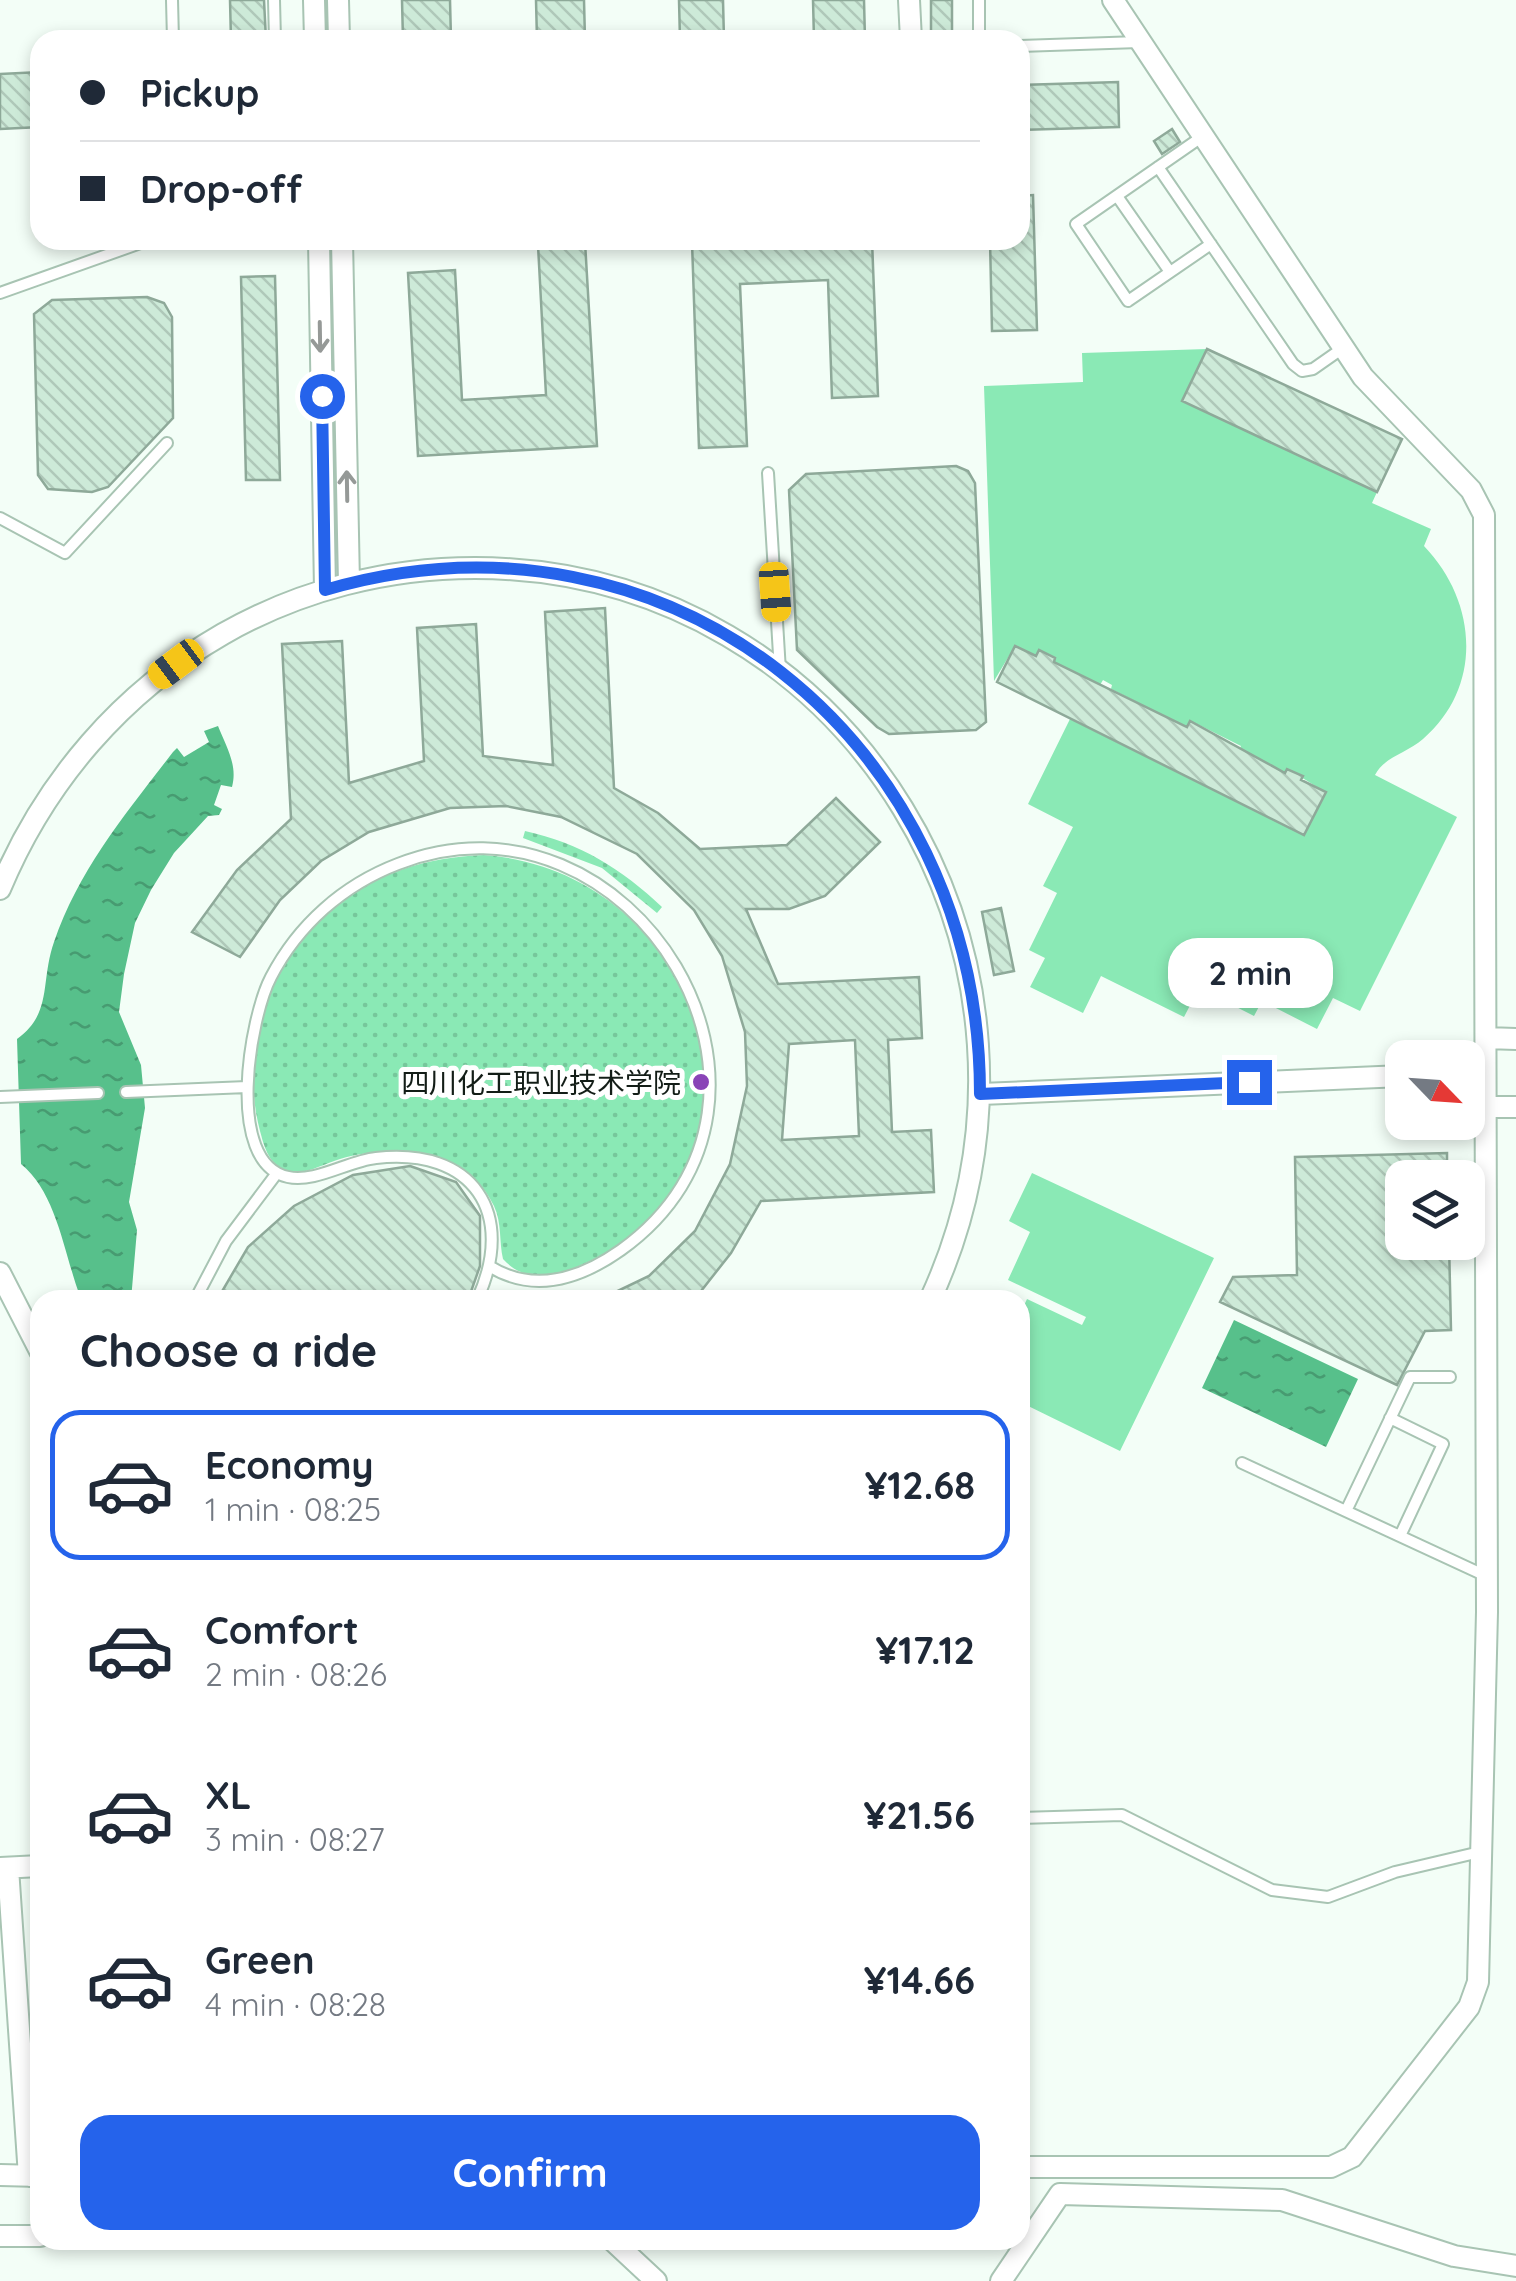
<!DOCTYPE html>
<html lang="en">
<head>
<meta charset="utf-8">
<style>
  :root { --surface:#fff; --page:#f6f6f7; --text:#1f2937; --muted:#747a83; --line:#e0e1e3; --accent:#2563eb }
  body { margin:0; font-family:Quicksand,"Noto Sans SC",sans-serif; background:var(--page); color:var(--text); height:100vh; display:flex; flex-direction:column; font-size:38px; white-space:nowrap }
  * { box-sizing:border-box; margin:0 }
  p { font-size:32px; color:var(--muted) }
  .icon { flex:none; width:55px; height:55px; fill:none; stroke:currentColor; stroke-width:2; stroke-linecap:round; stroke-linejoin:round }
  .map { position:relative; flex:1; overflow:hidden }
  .details { position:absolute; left:30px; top:1290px; width:1000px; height:960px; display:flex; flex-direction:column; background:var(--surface); border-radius:30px; box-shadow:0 5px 15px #0003 }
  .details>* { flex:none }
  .hud { position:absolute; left:30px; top:30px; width:1000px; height:220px; border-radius:30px; box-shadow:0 5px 15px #0003; display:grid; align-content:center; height:220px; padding:0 50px; background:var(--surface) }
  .needle { width:65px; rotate:115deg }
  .tools { position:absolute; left:1385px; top:1040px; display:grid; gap:20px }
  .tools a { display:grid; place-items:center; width:100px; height:100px; border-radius:20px; background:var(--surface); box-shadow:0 5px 15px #0003; font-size:50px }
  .end { position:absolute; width:45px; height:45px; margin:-22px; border:12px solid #2563eb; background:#fff; box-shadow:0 0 0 5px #fff }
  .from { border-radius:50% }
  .bubble { position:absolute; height:70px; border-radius:30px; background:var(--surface); box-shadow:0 5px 15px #0003; font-size:32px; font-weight:800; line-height:70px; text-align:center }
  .car { position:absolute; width:30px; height:60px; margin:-30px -15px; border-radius:12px; box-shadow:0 0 8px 2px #0007; background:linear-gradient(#f5c518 24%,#345 0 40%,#f5c518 0 76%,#345 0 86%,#f5c518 0) }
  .hud b { display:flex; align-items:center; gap:35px; height:95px; font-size:38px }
  .hud b+b { border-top:2px solid var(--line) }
  .hud i { width:25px; height:25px; background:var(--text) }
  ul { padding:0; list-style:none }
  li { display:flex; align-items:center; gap:30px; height:150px; margin:0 20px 15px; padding:0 30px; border:5px solid transparent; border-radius:30px }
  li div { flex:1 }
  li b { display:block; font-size:38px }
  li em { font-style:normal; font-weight:800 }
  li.current { border-color:var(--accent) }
  li>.icon { width:90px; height:90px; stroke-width:1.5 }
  h2 { padding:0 50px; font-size:45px; line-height:120px }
  .cta { display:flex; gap:20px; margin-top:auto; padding:20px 50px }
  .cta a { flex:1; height:115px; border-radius:30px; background:var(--accent); color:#fff; font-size:40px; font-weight:800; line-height:115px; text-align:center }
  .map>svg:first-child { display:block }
  .grass { fill:url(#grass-dots) }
  .park { fill:#8ae9b5 }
  .water { fill:url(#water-ripples) }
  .building { fill:url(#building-back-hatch); stroke:#8ea999; stroke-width:2.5; fill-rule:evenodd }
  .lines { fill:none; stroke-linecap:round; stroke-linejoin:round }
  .service-casing { stroke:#a8c4b3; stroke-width:14 }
  .minor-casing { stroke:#a8c4b3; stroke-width:24 }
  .service { stroke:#fff; stroke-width:10 }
  .minor { stroke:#fff; stroke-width:20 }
  .oneway { stroke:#959997 }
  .route { stroke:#2563eb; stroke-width:12 }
  .poi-dot { fill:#8944b7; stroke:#fff; stroke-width:4 }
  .labels { text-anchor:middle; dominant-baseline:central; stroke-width:10; stroke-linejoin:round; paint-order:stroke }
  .poi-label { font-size:28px; fill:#131d17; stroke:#fff; text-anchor:end }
</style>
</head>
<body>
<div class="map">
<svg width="1516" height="2281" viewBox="0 0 1516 2281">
  <defs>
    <pattern id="grass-dots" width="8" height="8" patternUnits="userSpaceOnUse" patternTransform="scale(2.5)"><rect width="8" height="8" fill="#8ae9b5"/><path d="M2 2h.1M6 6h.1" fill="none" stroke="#76c79b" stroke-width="1.8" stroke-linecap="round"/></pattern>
    <pattern id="water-ripples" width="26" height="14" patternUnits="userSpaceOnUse" patternTransform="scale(2.5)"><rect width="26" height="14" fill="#57c08b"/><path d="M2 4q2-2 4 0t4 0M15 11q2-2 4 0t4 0" fill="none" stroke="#479b71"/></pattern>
    <pattern id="building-back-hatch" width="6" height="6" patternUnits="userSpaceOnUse" patternTransform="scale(2.5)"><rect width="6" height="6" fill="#cdead8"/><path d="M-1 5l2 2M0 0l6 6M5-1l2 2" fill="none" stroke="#afc8b9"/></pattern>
  </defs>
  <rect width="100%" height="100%" fill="#f3fef7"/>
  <!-- grass -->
  <path class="grass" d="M525 831C580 843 622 869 662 907L657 913 602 868 523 838Z
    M484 855C715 873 794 1183 572 1269 547 1279 522 1280 503 1259 499 1242 502 1223 494 1206 468 1150 393 1143 340 1159 322 1164 300 1179 282 1169 268 1161 264 1146 260 1131 239 1051 268 965 330 911 374 873 427 857 484 855Z"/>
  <!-- park -->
  <path class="park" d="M1207 349 1183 402 1377 492 1372 503 1431 529 1424 546C1477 601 1484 686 1423 739 1407 753 1384 757 1375 775L1457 817 1360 1011 1333 998 1317 1029 1262 1001 1254 1016 1199 988 1184 1017 1101 976 1083 1013 1030 987 1045 958 1029 950 1057 893 1043 886 1073 827 1028 804 1070 719 1303 835 1325 792 1288 769 1279 785 1239 751 1241 746 1191 721 1187 727 1111 689 1112 685 1103 680 1100 685 1046 676 1055 658 1039 650 1036 656 1015 646 994 681 984 386 1083 382 1082 353Z
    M1032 1173 1214 1258 1120 1451 1020 1402V1314L1027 1299 1082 1325 1086 1317 1008 1280 1030 1232 1009 1221Z"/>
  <!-- water -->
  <path class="water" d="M218 726C226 746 238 765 232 787L221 785 214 805 222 809 219 815 208 816 174 853 151 890 135 923 124 974 119 1012 141 1065 145 1108 129 1202 137 1230 131 1300H96L93 1292 80 1296C64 1254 57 1193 21 1164L17 1039C53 1013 40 982 54 942 79 869 127 812 173 752L177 748 184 757 209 742 204 731Z
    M1234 1320 1358 1379 1326 1447 1202 1388Z"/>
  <!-- building -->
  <path class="building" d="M230 0H264L266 40H231Z
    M402 0H450L451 40H403Z
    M536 0H584L585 40H537Z
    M679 0H723L724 40H680Z
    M813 0H864L865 40H814Z
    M931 0H952V40H931Z
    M40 72V127L0 129V74Z
    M1118 82 1119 127 1020 130V85Z
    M1172 129 1180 142 1162 154 1154 141Z
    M1033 195 1037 330 992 331 990 240H1020V196Z
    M738 240H872L878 396 832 398 828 280 740 284 747 446 699 448 692 242Z
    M585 242 597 446 418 456 408 273 455 270 462 400 546 395 538 245Z
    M275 276 280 480H246L241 277Z
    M147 297 164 303 172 317 173 418 108 487 92 492 48 489 38 475 34 314 52 300Z
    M1207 349 1402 439 1377 492 1182 401Z
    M956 466 968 471 975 483 986 722 976 730 889 734 877 727 797 650 789 490 806 474Z
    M605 608 614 788 658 813 700 849 787 845 836 798 880 842 825 896 789 909H746L778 984 919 977 922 1038 888 1040 892 1132 931 1130 934 1192 761 1201 731 1253 694 1300H599L649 1276 695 1231 730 1164 747 1086 745 1032 722 956 694 910 637 854 561 817 506 806 450 808 369 832 321 861 280 900 240 957 192 932 237 870 291 819 282 644 342 641 349 783 424 761 417 628 476 624 483 756 553 765 545 612ZM855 1040 859 1136 782 1140 789 1044Z
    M1015 646 1036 656 1039 650 1055 658 1054 662 1187 727 1190 721 1285 773 1287 769 1303 776 1301 780 1326 792 1304 835 997 682Z
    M1001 908 1014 971 994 975 982 912Z
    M1447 1153V1178H1402V1242H1449L1451 1330 1425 1331 1397 1385 1220 1302 1233 1277 1297 1275 1295 1157Z
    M410 1166 456 1182 480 1216V1266L468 1300H217L248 1247 294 1206 353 1175Z"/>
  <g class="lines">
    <!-- service casing -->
    <g class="service-casing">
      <path id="service" d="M172 0 173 40
        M274 0 275 40
        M979 0V40
        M1020 46 1139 42
        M1203 136 1076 224 1128 301 1211 244
        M1158 167 1293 364 1302 371 1313 369 1343 348
        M1117 196 1170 272
        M0 293 149 240
        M768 473 780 671
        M0 518 65 553 167 443
        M126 1092 247 1087
        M0 1097 98 1093
        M195 1300 226 1241 277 1173
        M477 1300C517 1213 473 1147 376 1158 348 1161 315 1183 288 1177 224 1163 250 1017 271 977 298 925 343 885 398 864 632 773 831 1100 621 1250 580 1279 534 1294 489 1266
        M1390 1418 1443 1444 1400 1536
        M1242 1463 1486 1576
        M1346 1511 1410 1377H1450
        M1020 1818 1122 1815 1272 1890 1328 1897 1395 1872 1480 1852"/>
    </g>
    <!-- minor casing -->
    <g class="minor-casing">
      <path id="minor" d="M314 0 315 40
        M338 0 339 40
        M909 0 911 40
        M319 240 325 590
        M342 240 349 583
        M0 889C45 781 122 692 223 634 300 590 387 568 475 568 853 569 1086 964 930 1300
        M1486 1038 1516 1039
        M981 1094 1402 1076
        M1486 1107H1516
        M0 1273 40 1351
        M0 1868 40 1866
        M8 1868 29 2176
        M1020 2167H1331L1352 2157 1469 2007 1478 1982 1487 1612 1484 515 1471 490 1363 377 1113 0
        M0 2175 40 2176
        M0 2236H40
        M612 2240 656 2281
        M1001 2281 1060 2194 1282 2200 1454 2256 1516 2266"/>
    </g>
    <!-- service -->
    <use href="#service" class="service"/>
    <!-- minor -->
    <use href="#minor" class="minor"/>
  </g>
  <!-- one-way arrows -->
  <defs><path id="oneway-shaft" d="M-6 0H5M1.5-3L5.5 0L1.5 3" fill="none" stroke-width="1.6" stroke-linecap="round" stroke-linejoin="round" transform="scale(2.5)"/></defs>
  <g class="oneway">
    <use href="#oneway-shaft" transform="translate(320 337) rotate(89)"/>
    <use href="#oneway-shaft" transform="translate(347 486) rotate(-91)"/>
  </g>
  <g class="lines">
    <!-- route -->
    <path class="route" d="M322 396 325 590C669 489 980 743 980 1094L1249 1082"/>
  </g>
  <!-- markers -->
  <circle class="poi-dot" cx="701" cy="1082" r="10"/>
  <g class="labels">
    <!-- poi labels -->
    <g class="poi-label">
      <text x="681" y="1082">四川化工职业技术学院</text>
    </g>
  </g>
</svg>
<div class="tools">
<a><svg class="needle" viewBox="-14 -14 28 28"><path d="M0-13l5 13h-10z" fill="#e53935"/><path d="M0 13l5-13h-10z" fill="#747a83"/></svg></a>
<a><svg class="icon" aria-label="layers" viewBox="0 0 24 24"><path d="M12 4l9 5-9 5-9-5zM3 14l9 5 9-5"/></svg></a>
</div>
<i class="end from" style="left:322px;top:396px"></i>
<i class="end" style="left:1249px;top:1082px"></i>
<div class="bubble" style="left:1168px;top:938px;width:165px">2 min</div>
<i class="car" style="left:775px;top:592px;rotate:176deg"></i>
<i class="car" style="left:176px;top:664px;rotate:233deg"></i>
<div class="hud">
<b><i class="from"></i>Pickup</b>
<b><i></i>Drop-off</b>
</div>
<section class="details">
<h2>Choose a ride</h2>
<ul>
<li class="current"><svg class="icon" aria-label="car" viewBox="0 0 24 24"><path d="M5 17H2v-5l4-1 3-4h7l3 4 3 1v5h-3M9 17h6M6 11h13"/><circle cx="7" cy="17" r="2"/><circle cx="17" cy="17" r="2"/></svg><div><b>Economy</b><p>1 min · 08:25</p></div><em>¥12.68</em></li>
<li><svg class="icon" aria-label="car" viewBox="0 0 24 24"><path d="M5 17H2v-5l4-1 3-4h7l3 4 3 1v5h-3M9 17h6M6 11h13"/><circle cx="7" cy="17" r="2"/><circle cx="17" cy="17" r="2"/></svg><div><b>Comfort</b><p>2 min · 08:26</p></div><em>¥17.12</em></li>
<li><svg class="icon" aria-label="car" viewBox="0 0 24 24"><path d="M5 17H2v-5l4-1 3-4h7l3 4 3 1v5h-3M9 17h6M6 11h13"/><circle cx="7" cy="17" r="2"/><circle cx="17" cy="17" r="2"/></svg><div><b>XL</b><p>3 min · 08:27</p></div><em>¥21.56</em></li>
<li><svg class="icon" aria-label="car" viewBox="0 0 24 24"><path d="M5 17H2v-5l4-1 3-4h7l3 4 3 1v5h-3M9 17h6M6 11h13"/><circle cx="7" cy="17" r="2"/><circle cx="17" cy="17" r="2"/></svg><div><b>Green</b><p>4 min · 08:28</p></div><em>¥14.66</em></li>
</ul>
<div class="cta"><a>Confirm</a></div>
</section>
</div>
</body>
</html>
